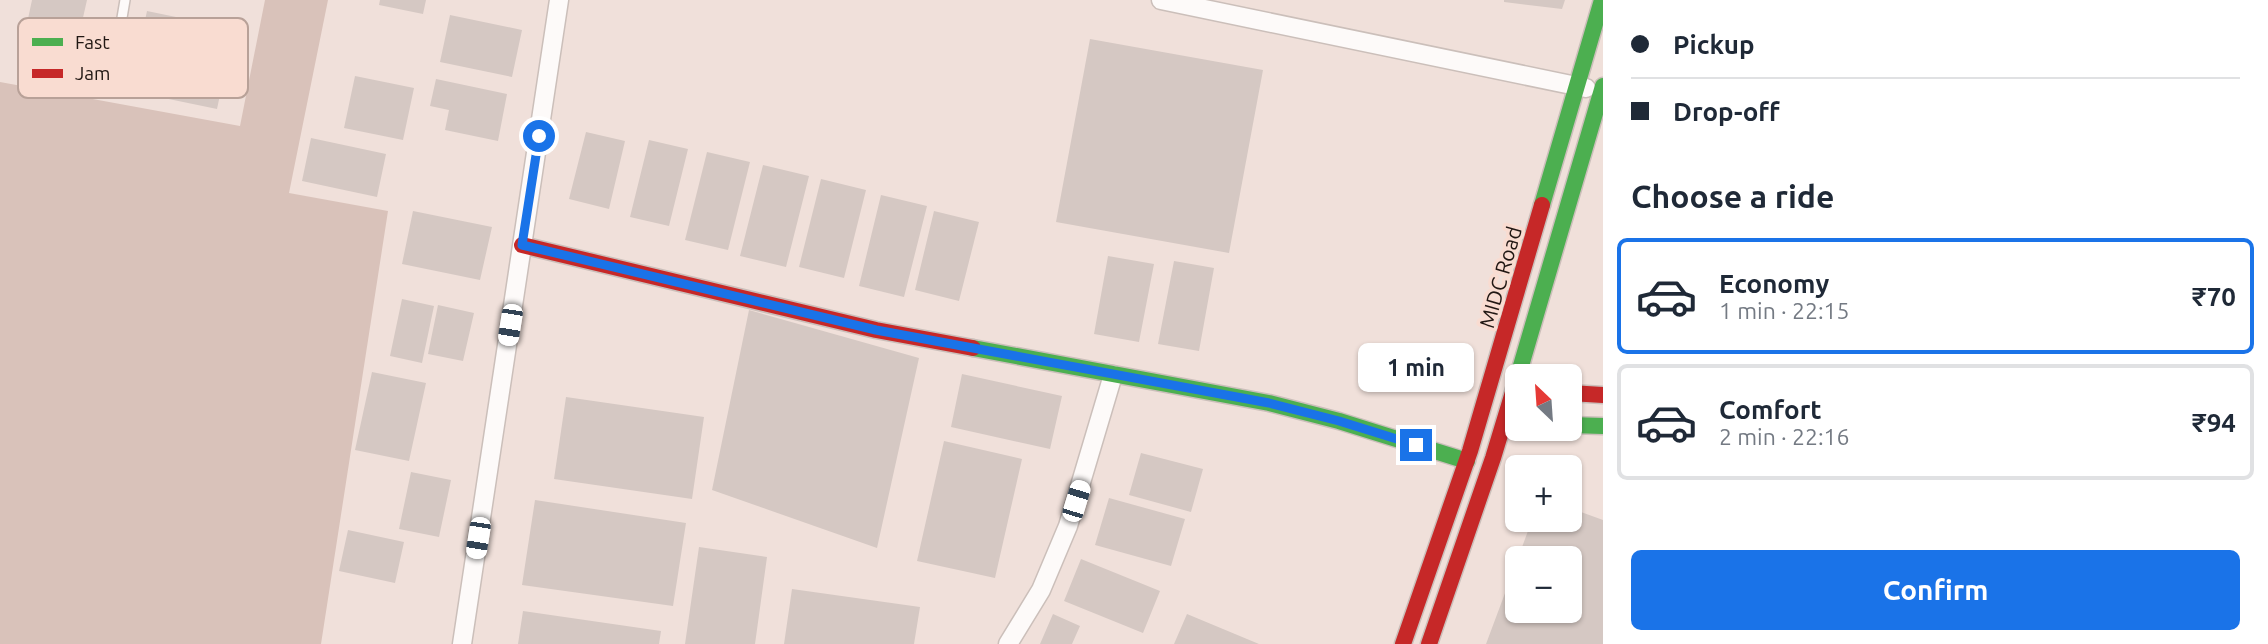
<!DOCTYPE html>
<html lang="en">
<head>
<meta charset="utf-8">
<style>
  :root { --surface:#fff; --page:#f2f2f3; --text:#1f2937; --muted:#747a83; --line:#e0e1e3; --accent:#1a73e8 }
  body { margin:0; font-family:Ubuntu,sans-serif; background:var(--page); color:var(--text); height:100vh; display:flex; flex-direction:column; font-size:26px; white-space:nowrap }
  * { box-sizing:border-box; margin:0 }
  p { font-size:23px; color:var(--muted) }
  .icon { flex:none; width:38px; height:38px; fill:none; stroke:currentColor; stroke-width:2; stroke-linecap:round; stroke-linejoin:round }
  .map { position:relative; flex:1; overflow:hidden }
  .sheet { display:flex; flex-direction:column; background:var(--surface); width:665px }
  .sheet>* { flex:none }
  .top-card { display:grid; align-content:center; height:154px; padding:0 28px; background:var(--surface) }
  .needle { width:46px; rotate:335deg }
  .controls { position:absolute; left:1505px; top:364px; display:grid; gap:14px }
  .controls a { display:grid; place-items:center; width:77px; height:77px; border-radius:10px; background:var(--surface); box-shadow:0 2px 5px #0004; font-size:35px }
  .end { position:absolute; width:32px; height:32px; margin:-16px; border:9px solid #1a73e8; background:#fff; box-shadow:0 0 0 4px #fff }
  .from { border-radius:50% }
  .bubble { position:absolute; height:49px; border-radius:10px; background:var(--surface); box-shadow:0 2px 5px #0004; font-size:23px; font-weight:700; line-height:49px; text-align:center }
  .car { position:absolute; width:21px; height:42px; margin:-21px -10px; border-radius:9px; box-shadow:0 0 5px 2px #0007; background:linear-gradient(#fff 24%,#345 0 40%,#fff 0 76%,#345 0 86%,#fff 0) }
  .top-card b { display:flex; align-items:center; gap:24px; height:66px; font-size:26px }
  .top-card b+b { border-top:2px solid var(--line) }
  .top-card i { width:18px; height:18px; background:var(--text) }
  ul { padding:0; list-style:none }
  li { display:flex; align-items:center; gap:21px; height:116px; margin:0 14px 10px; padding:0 14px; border:4px solid var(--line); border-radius:10px }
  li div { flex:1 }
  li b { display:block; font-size:26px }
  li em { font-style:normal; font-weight:700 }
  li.on { border-color:var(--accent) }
  li>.icon { width:63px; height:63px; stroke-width:1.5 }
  h2 { padding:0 28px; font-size:32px; line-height:84px }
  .button { display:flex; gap:14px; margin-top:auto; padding:14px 28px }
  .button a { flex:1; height:80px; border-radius:10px; background:var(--accent); color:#fff; font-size:28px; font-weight:700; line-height:80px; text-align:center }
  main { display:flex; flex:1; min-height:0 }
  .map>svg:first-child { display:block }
  .green { fill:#d9c2ba }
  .building { fill:#d5c8c3 }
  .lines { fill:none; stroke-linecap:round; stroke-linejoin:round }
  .lane-casing { stroke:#cbbfba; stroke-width:12 }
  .street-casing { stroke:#cbbfba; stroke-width:21 }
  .fast-casing { stroke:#cbbfba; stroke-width:19 }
  .jam-casing { stroke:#cbbfba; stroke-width:19 }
  .lane { stroke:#fdfaf9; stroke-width:9 }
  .street { stroke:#fdfaf9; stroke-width:18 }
  .fast { stroke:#4caf50; stroke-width:16 }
  .jam { stroke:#c62828; stroke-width:16 }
  .route { stroke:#1a73e8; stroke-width:9 }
  .labels { text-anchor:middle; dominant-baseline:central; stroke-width:7; stroke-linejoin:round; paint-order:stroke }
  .street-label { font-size:21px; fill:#211713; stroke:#f9dcd1 }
  .key { fill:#f9dcd1; stroke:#b8a198; stroke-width:2 }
  .key-label { font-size:19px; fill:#211713 }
</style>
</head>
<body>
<main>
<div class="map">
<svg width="1603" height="644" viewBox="0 0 1603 644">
  <rect width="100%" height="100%" fill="#f0e0da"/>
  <!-- green -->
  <path class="green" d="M265 0H328L289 193 388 211 321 644H0V82L240 126Z"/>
  <!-- building -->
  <path class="building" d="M32 0H87L77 44 25 33Z
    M380 0H426L423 14 379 5Z
    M1504 0H1565L1562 9 1504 2Z
    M147 11 234 29 217 109 130 91Z
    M450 15 522 30 512 77 440 62Z
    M1090 39 1263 70 1229 253 1056 222Z
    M355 76 414 88 403 140 344 128Z
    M436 79 507 94 498 141 445 130 449 110 430 106Z
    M586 132 625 141 609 209 569 199Z
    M311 138 386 154 377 197 302 181Z
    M649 140 688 149 669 226 630 217Z
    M707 152 750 162 728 250 685 240Z
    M763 165 809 176 786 267 740 256Z
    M821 179 866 190 844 278 799 267Z
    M881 195 927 206 904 297 859 286Z
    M413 211 492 227 480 280 402 264Z
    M934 211 979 222 959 301 915 290Z
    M1108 256 1154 264 1139 342 1094 334Z
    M1174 261 1214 268 1199 351 1158 344Z
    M402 299 434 306 422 363 390 356Z
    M438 305 474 313 463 361 428 354Z
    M749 310 919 358 877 548 712 490Z
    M372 372 426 383 409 461 355 450Z
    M962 374 1062 396 1050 449 951 427Z
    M566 397 704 417 692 499 554 479Z
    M944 441 1022 459 995 578 917 561Z
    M1141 453 1203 469 1191 512 1129 495Z
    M411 472 451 480 439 537 399 529Z
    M1109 498 1185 519 1171 566 1095 545Z
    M535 500 686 523 673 606 522 585Z
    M1570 508 1603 520V644H1486L1517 561V611H1570V558H1518L1532 520H1570Z
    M348 530 404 542 395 583 339 571Z
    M699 547 767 557 755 644H685Z
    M1081 559 1160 591 1143 633 1064 601Z
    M792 589 920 607 914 644H784Z
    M523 611 661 631 659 644H518Z
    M1053 614 1080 626 1072 644H1040Z
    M1187 614 1259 644H1174Z"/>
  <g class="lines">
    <!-- lane casing -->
    <g class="lane-casing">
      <path id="lane" d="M114 65 125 0"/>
    </g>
    <!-- street casing -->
    <g class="street-casing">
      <path id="street" d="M1161 0 1586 88
        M462 644 559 0
        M1008 644 1041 590 1068 526 1113 375"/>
    </g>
    <!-- fast casing -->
    <g class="fast-casing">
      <path id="fast" d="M1542 205 1602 0
        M973 348 1269 403 1339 421 1467 461
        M1518 376 1603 86
        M1570 425 1603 426"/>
    </g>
    <!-- jam casing -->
    <g class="jam-casing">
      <path id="jam" d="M522 245 876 330 973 348
        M1570 393 1603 395
        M1403 644 1470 451 1542 205
        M1429 644 1493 458 1517 379"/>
    </g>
    <!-- lane -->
    <use href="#lane" class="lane"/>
    <!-- street -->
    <use href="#street" class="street"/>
    <!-- fast -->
    <use href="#fast" class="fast"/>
    <!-- jam -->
    <use href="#jam" class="jam"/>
  </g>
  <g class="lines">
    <!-- route -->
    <path class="route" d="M539 136 522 245 876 330 1269 403 1339 421 1416 445"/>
  </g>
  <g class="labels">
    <!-- street labels -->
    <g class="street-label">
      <text transform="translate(1500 277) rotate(-74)">MIDC Road</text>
    </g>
  </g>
  <!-- legend -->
  <rect x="18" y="18" width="230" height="80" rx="10" class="key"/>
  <rect x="32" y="38" width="31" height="8" fill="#4caf50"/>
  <rect x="32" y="69" width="31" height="9" fill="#c62828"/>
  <g class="key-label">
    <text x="75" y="49">Fast</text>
    <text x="75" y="80">Jam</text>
  </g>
</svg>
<div class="controls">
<a><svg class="needle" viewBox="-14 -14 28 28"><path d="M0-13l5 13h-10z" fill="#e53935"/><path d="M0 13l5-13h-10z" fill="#747a83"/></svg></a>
<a>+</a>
<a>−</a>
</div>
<i class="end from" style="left:539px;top:136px"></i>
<i class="end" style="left:1416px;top:445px"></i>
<div class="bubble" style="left:1358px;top:343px;width:116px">1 min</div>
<i class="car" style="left:510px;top:325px;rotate:189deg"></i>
<i class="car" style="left:1076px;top:501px;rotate:17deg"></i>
<i class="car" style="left:478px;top:538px;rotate:189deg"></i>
</div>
<section class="sheet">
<div class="top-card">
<b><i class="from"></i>Pickup</b>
<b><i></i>Drop-off</b>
</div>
<h2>Choose a ride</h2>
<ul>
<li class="on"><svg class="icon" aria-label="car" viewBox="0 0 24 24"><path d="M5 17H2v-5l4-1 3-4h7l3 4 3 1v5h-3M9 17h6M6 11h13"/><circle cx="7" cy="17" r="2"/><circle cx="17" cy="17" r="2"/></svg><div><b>Economy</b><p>1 min · 22:15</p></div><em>₹70</em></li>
<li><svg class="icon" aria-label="car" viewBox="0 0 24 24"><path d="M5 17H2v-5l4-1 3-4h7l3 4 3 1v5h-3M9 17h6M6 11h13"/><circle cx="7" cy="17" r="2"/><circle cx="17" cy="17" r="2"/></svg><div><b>Comfort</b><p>2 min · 22:16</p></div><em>₹94</em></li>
</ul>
<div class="button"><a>Confirm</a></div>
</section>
</main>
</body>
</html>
